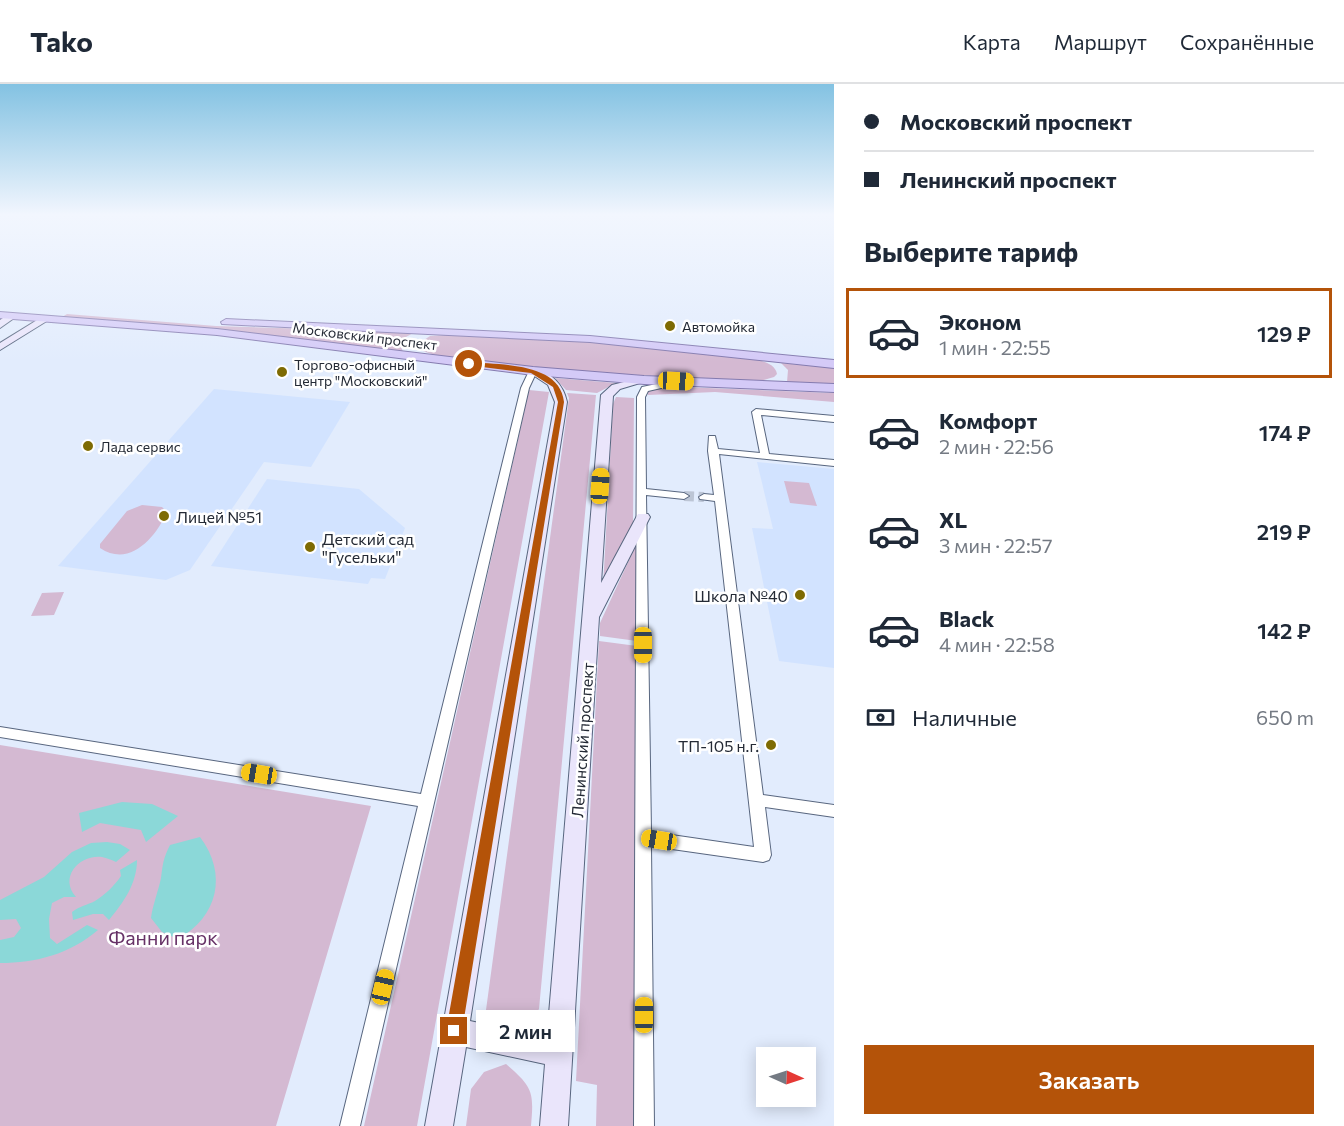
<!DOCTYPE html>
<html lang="ru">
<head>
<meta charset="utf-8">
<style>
  :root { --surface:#fff; --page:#f6f6f7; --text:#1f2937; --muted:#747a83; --line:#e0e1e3; --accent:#b45309 }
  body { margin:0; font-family:Commissioner,sans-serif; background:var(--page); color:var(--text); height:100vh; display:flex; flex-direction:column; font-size:22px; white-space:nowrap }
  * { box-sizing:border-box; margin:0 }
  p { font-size:20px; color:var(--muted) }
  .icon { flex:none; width:33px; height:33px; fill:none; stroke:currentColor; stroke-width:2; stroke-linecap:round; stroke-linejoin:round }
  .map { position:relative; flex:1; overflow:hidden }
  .details { display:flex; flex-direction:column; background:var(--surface); width:510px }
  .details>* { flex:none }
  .hud { display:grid; align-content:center; height:132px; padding:0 30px; background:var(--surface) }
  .needle { width:39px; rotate:93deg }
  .buttons { position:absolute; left:756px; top:963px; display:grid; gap:12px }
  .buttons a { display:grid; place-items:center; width:60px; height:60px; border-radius:0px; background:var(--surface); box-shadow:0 3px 15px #0003; font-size:30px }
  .end { position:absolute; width:27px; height:27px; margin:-14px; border:8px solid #b45309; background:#fff; box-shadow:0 0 0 3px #fff }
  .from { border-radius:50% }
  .bubble { position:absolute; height:42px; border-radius:0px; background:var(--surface); box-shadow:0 3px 15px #0003; font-size:20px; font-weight:600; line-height:42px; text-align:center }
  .car { position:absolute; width:18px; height:36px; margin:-18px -9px; border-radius:8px; box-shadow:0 0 4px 2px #0007; background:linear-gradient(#f5c518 24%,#345 0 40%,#f5c518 0 76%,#345 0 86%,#f5c518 0) }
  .hud b { display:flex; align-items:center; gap:21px; height:57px; font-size:22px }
  .hud b+b { border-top:2px solid var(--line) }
  .hud i { width:15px; height:15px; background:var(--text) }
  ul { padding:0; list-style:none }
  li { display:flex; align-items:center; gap:18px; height:90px; margin:0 12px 9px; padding:0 18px; border:3px solid transparent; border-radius:0px }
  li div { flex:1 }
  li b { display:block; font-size:22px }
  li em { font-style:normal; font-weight:600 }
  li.active { border-color:var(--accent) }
  li>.icon { width:54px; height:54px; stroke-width:1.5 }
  h2 { padding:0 30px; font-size:27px; line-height:72px }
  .pay { display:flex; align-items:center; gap:15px; height:66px; padding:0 30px; font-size:22px }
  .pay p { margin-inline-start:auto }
  .primary-button { display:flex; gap:12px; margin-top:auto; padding:12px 30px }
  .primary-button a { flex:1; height:69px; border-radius:0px; background:var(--accent); color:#fff; font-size:24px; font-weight:600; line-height:69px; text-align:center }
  header { display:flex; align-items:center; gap:36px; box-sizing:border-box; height:84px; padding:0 30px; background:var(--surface); border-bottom:2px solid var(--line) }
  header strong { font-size:28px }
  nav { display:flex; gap:33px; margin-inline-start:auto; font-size:21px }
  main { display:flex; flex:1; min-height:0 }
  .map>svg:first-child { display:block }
  .built { fill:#d2e3ff }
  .green { fill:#d4b9d2 }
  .water { fill:#8bd8d8 }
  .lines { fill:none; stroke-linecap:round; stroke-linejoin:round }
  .street-tunnel { stroke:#bcc5d5; stroke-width:10; stroke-dasharray:10 4.5; stroke-linecap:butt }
  .street-casing { stroke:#58667f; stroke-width:2 }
  .secondary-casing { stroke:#58667f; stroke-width:2 }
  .primary-casing { stroke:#847baf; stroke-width:2 }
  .street { fill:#fff; fill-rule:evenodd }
  .secondary { fill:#eae5fb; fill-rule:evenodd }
  .primary { fill:#d4caf7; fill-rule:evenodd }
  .route { fill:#b45309 }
  .poi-dot { fill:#7e6b03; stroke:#fff; stroke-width:2 }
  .labels { text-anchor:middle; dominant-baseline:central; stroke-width:5; stroke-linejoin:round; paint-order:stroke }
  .far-poi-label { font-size:14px; fill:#242a35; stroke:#fff; text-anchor:start }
  .far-street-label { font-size:14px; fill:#242a35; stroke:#fff }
  .poi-label { font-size:16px; fill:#242a35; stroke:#fff; text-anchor:start }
  .street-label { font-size:16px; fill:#242a35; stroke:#fff }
  .near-park-label { font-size:20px; fill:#673267; stroke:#fff }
</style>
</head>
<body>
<header>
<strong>Tako</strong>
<nav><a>Карта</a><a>Маршрут</a><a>Сохранённые</a></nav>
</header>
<main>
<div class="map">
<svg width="834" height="1042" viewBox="0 0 834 1042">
  <rect width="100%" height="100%" fill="#e2ecfd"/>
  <!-- built -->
  <path class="built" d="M214 305 350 318 311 383 264 378 190 486 166 496 58 482Z
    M757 378 834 385V584L779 577 752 444 773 445Z
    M267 395 359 405 405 444 385 495 371 494 368 500 211 482Z"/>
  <!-- green -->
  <path class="green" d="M67 230 216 242 415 248 406 253 400 260 403 268 62 233Z
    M446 251 599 258 751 274C761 277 775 279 777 290L774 293 760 297C714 295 438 284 418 264V260L430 252Z
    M781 279 834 284V300L787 298 788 286Z
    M555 294 616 299 597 309 566 306Z
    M657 302 834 309V318L715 308 648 311V307Z
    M529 306 549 308 417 1042H364Z
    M567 309 596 311 539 925 529 940 499 941 486 926 569 314Z
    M616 313 634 314 633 441 603 504 613 320Z
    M784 397 809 399 817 422 790 419Z
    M142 421 162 423 167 428C156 453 130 484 100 464V460L127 427Z
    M636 461 637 557 600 552V539Z
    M64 508 54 531 31 532 42 509Z
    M599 557 637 562 634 1042H596L597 1001 576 997Z
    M0 661 371 722 276 1042H0Z
    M506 980C533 1003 534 1008 531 1042H466L471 1005 484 988Z"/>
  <!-- water -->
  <path class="water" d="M122 718 152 720 178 732 146 758 141 746 100 739 82 748 79 729Z
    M200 753C228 790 218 833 178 855L162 848 151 834C153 820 158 808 161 794 163 779 163 775 170 761Z
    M107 758 120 760 130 766 116 778C112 776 107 774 102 773 81 770 58 792 76 813H64L52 819 49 835 50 854 57 860 87 841 98 846C70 870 36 879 0 879V856L14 853 21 844 16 835 0 836V816L44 793 72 768 91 759Z
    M137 776C137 800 123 819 109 836L103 830H93L73 836 72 828C80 822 87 821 95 817 105 811 115 801 121 792L120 786Z"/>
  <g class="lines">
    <!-- street-tunnel -->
    <path class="street-tunnel" d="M684 412 704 413"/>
    <!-- street casing -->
    <g class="street-casing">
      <path id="street" d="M530 285 537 287 529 304 360 1042H340L418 722 0 653V643L421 710 521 304Z
        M676 296H679V300L648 307 645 313 646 405 684 409 689 412 684 415 646 411 651 748 754 763 715 417 700 415 699 413 704 410 714 411 708 367 709 352H715L718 365 760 369 752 328 756 325 834 332V338L761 331 769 370 834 376V382L719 370 763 711 834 721V733L765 723 771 771 769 776 763 778 651 762 654 1042H634L637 313 642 303Z"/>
    </g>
    <!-- secondary casing -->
    <g class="secondary-casing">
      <path id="secondary" d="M9 230 17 232 0 244V236Z
        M42 233 50 235 0 266V259Z
        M533 284C551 289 563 299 567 318L470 937 547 954 601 311 612 301 644 293 650 296 620 305 613 312 601 499 638 430H648L650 433 599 533 568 1042H540L545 980 466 963 453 1042H425L555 318 548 301 527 287Z"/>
    </g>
    <!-- primary casing -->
    <g class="primary-casing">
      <path id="primary" d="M0 228 217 245 533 283 644 292 834 300V308L644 300 533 291 217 251 0 234Z
        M226 235 590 252 834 276V284L590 258 222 240 221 238Z"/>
    </g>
    <!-- street -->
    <use href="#street" class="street"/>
    <!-- secondary -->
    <use href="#secondary" class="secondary"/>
    <!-- primary -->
    <use href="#primary" class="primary"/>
  </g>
  <!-- sky -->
  <linearGradient id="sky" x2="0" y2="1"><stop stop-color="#83c2e2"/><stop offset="0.47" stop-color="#f2f6fe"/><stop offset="1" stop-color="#f2f6fe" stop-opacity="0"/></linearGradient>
  <rect width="834" height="278" fill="url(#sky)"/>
  <!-- route -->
  <path class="route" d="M469 278C500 281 560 278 564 318L462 947 459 952 454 955 448 952 446 947 558 318 553 303 531 289 466 281Z"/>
  <!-- markers -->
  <g class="poi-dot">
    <circle cx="670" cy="242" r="6"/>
    <circle cx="282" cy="288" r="6"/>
    <circle cx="88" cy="362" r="6"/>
    <circle cx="164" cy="432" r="6"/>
    <circle cx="310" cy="463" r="6"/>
    <circle cx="800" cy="511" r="6"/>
    <circle cx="771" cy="661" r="6"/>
  </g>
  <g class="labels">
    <!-- far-poi labels -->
    <g class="far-poi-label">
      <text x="682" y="242">Автомойка</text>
      <text x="294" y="280">Торгово-офисный<tspan x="294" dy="16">центр "Московский"</tspan></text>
      <text x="100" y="362">Лада сервис</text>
    </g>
    <!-- far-street labels -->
    <g class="far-street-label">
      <text transform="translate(365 252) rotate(7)">Московский проспект</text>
    </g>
    <!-- poi labels -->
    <g class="poi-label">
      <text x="176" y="432">Лицей №51</text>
      <text x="322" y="454">Детский сад<tspan x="322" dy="18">"Гусельки"</tspan></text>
      <text x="788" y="511" text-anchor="end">Школа №40</text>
      <text x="759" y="661" text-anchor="end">ТП-105 н.г.</text>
    </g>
    <!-- street labels -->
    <g class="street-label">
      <text transform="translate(582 656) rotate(-86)">Ленинский проспект</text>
    </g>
    <!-- near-park labels -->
    <g class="near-park-label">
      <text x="163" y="853">Фанни парк</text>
    </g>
  </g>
</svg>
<div class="buttons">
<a><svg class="needle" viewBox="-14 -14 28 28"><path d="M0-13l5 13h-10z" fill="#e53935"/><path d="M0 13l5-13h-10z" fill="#747a83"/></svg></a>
</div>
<i class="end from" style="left:469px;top:280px"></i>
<i class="end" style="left:454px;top:947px"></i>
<div class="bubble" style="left:476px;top:926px;width:99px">2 мин</div>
<i class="car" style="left:676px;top:297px;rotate:93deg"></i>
<i class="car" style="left:600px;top:402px;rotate:4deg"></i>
<i class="car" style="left:643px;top:561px;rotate:180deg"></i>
<i class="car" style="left:259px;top:690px;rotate:279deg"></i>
<i class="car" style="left:659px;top:756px;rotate:279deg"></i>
<i class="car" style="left:383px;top:903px;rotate:13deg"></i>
<i class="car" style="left:644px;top:931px;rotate:0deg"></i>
</div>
<section class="details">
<div class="hud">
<b><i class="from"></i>Московский проспект</b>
<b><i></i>Ленинский проспект</b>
</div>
<h2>Выберите тариф</h2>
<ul>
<li class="active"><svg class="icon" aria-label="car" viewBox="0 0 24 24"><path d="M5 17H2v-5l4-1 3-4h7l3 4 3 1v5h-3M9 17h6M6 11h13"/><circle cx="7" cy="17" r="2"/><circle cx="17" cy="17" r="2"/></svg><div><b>Эконом</b><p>1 мин · 22:55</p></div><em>129 ₽</em></li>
<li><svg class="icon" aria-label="car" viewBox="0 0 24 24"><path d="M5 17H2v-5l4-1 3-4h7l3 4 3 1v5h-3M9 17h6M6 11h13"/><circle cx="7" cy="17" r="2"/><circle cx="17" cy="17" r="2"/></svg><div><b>Комфорт</b><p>2 мин · 22:56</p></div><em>174 ₽</em></li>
<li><svg class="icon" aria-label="car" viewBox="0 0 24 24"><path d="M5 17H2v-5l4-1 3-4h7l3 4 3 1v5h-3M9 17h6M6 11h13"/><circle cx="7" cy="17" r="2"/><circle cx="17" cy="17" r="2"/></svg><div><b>XL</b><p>3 мин · 22:57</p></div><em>219 ₽</em></li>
<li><svg class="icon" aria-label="car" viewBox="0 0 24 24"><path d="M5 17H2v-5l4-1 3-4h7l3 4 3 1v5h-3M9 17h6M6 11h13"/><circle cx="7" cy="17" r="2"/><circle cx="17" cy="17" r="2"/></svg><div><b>Black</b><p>4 мин · 22:58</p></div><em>142 ₽</em></li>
</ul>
<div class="pay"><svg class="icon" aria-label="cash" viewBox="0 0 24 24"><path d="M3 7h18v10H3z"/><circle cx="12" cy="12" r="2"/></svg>Наличные<p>650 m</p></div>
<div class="primary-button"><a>Заказать</a></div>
</section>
</main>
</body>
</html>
